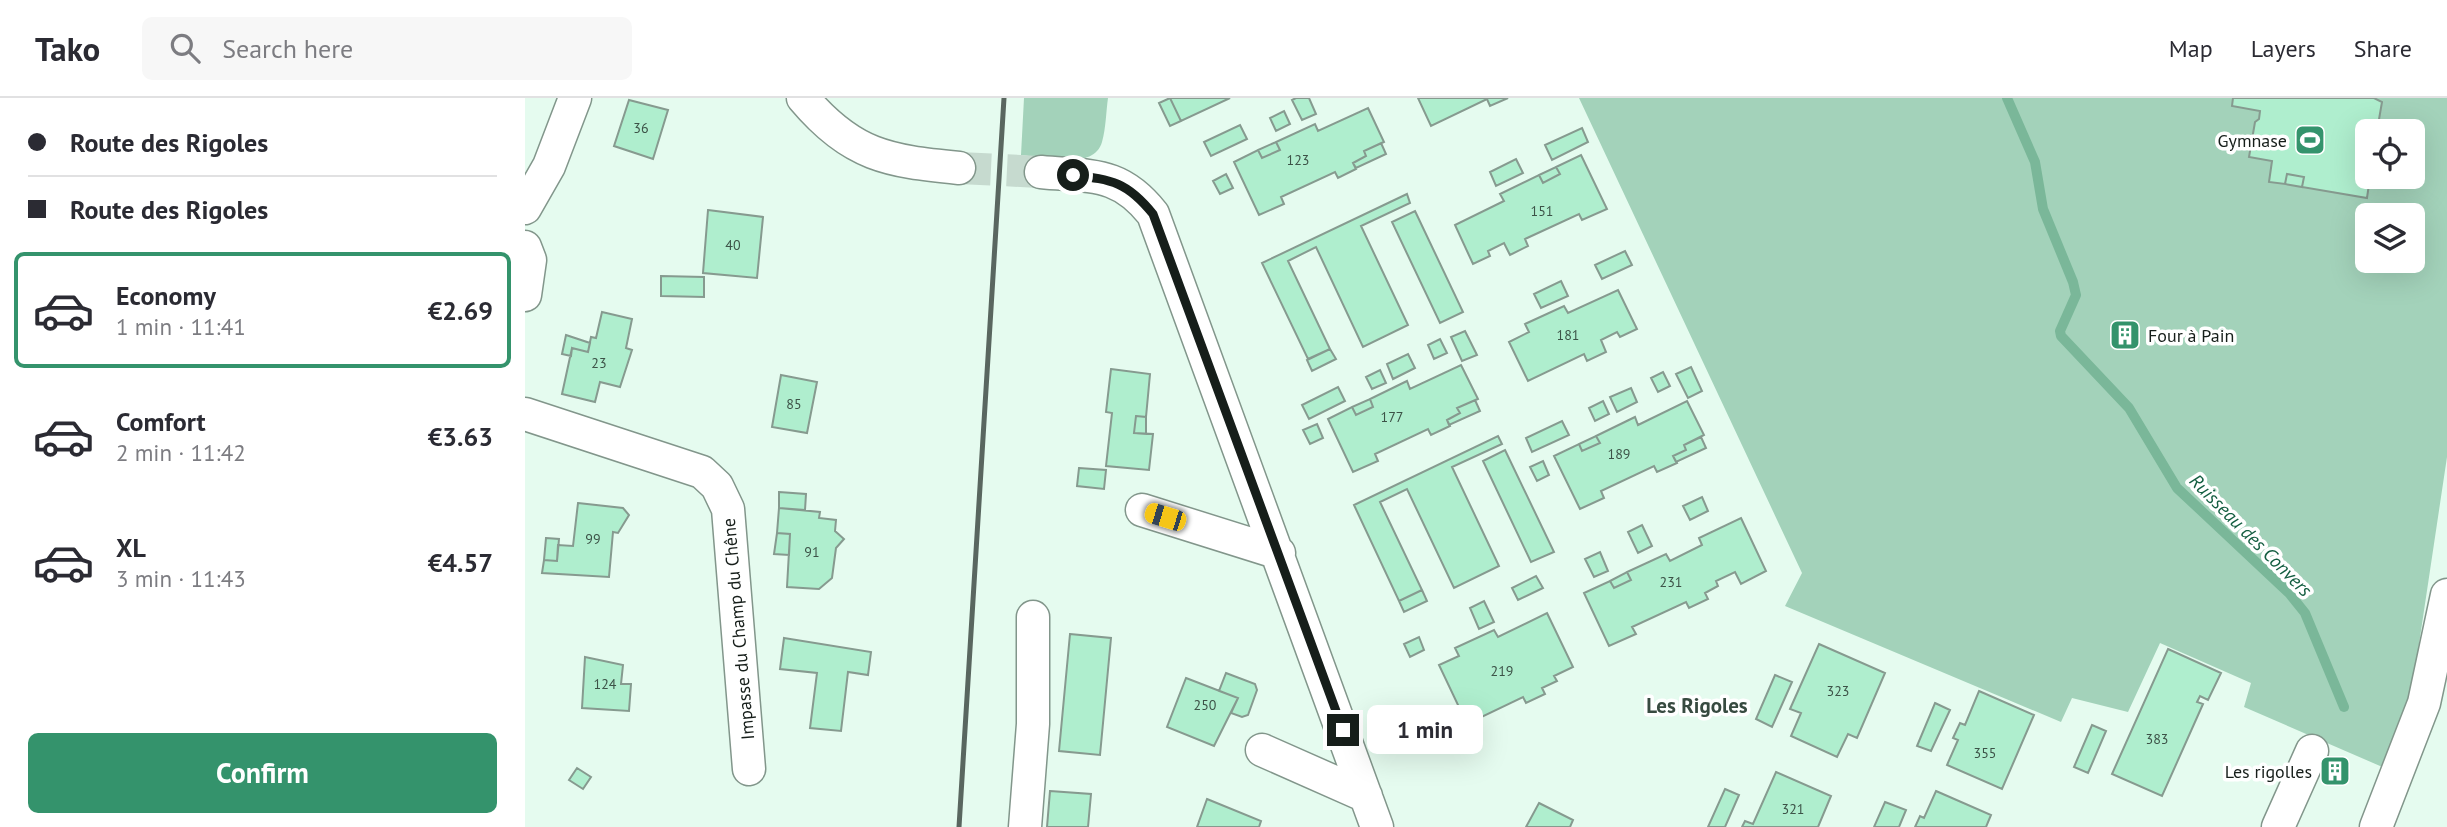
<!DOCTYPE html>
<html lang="en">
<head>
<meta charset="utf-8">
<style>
  :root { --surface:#fff; --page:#f7f7f7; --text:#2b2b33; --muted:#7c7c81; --line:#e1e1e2; --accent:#34936c }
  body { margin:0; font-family:"PT Sans",sans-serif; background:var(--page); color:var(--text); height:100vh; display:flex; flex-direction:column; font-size:26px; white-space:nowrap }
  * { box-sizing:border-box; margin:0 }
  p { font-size:23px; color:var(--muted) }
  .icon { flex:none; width:38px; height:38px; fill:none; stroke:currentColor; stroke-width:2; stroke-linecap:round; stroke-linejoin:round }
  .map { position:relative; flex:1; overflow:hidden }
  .drawer { display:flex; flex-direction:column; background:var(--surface); width:525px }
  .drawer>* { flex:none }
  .guide { display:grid; align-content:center; height:154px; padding:0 28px; background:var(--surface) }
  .buttons { position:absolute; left:1830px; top:21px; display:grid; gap:14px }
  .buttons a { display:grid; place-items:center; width:70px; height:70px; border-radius:10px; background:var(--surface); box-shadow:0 7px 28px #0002; font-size:35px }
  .end { position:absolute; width:32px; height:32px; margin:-16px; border:9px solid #161e1a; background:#fff; box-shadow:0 0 0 4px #fff }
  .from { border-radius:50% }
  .bubble { position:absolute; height:49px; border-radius:10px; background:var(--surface); box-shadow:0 7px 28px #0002; font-size:23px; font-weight:800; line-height:49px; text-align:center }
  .car { position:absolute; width:21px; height:42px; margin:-21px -10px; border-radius:9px; box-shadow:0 0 5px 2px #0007; background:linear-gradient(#f5c518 24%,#345 0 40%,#f5c518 0 76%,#345 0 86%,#f5c518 0) }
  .guide b { display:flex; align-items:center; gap:24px; height:66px; font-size:26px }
  .guide b+b { border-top:2px solid var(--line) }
  .guide i { width:18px; height:18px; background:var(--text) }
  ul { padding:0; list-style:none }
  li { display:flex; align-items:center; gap:21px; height:116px; margin:0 14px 10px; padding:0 14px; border:4px solid transparent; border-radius:10px }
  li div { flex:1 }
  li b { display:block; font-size:26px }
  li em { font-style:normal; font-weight:800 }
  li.on { border-color:var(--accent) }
  li>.icon { width:63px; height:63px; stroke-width:1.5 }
  .cta { display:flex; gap:14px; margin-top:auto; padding:14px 28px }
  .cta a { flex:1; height:80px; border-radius:10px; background:var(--accent); color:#fff; font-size:28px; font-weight:800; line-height:80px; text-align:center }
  header { display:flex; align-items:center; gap:42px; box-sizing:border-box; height:98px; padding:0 35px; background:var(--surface); border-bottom:2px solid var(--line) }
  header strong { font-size:33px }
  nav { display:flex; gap:38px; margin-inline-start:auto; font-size:24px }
  .search { width:490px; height:63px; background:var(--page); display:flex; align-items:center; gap:18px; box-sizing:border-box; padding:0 24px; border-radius:10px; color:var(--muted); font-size:26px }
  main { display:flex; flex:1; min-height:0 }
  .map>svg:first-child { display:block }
  .green { fill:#a3d2ba; fill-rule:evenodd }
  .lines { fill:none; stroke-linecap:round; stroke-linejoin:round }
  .stream { stroke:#7ab799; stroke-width:10 }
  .building { fill:#afeece; stroke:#869a8f; stroke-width:2 }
  .minor-tunnel { stroke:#c6dacf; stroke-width:32; stroke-dasharray:32 16; stroke-linecap:butt }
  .minor-casing { stroke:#82968b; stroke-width:35 }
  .minor { stroke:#fff; stroke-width:32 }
  .rail { stroke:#59665f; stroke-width:5 }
  .route { stroke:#161e1a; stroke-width:9 }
  .labels { text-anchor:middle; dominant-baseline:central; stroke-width:7; stroke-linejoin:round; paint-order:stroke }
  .number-label { font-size:14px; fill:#3c5247 }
  .poi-label { font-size:18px; fill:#161e1a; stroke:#fff; text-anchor:end }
  .street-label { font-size:18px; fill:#161e1a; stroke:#fff }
  .water-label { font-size:19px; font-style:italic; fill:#145e41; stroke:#fff }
  .quarter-label { font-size:21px; font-weight:bold; fill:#374a40; stroke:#fff }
</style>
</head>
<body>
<header>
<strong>Tako</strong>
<div class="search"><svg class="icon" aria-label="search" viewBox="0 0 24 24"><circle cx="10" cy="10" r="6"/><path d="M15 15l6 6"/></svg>Search here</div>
<nav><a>Map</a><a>Layers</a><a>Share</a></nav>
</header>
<main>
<section class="drawer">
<div class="guide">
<b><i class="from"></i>Route des Rigoles</b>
<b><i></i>Route des Rigoles</b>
</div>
<ul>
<li class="on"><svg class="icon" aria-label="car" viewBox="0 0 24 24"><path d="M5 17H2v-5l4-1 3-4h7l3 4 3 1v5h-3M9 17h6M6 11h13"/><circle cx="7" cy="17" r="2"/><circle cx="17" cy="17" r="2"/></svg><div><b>Economy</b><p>1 min · 11:41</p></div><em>€2.69</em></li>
<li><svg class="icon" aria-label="car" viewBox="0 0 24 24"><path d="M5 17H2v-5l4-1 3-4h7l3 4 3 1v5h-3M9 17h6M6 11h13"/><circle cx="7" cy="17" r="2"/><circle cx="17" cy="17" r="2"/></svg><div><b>Comfort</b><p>2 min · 11:42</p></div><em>€3.63</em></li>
<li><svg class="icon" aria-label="car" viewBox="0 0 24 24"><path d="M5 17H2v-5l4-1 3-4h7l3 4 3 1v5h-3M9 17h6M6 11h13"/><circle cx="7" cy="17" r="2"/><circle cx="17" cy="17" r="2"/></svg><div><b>XL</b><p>3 min · 11:43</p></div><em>€4.57</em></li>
</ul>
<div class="cta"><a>Confirm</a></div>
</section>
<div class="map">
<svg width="1922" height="729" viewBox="0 0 1922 729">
  <rect width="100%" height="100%" fill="#e5fbef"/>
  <!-- green -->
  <path class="green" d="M499 0H583C581 14 581 30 577 44 569 73 518 59 496 57Z
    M1054 0H1922V359L1888 586 1862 671 1719 609 1726 585 1635 545 1603 614 1547 600 1536 624 1260 508 1277 475ZM1843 33H1888V79H1843ZM1843 117H1888V163H1843Z"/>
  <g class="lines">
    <!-- stream -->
    <path class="stream" d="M1482 0 1510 64 1518 111 1548 184 1551 197 1535 233 1536 238 1604 310 1652 390 1764 495 1780 515 1819 609"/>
  </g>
  <!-- building -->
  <path class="building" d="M645 0H705L656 23Z
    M645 0 656 23 645 28 634 5Z
    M771 0H784L791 16 777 22 767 2Z
    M893 0H983L965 8 962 1 906 28Z
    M1708 0H1849L1857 4 1852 33H1843V52H1839L1834 75 1845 79 1842 100 1777 89 1779 79 1762 76 1760 86 1744 84 1747 63 1724 59 1730 24 1734 21 1735 13 1707 8Z
    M104 2 143 12 128 61 89 48Z
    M843 10 859 44 839 53 841 58 828 65 831 71 813 80 810 74 756 99 759 106 734 117 709 64 733 52 737 60 755 52 751 44 790 26 793 33Z
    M759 13 765 26 751 33 745 20Z
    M715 27 722 41 686 58 679 44Z
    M1057 30 1063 44 1027 62 1020 47Z
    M751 44 755 52 737 60 733 52Z
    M856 45 861 56 831 70 828 65 841 58 839 53Z
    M1839 52H1843V76L1834 75Z
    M1056 57 1082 111 1057 122 1054 116 1000 141 1003 148 985 157 979 145 963 153 965 158 948 166 930 127 979 103 975 96 1014 77 1018 85 1035 76 1031 69Z
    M991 61 998 75 971 88 965 74Z
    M1031 69 1035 76 1018 85 1014 77Z
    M701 76 708 90 695 96 688 83Z
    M1762 76 1779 79 1777 89 1760 86Z
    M882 96 885 105 836 128 883 227 838 249 791 149 763 163 805 251 783 261 737 165Z
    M183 112 238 119 232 180 178 175Z
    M890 113 938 214 915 225 867 124Z
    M1100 153 1107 167 1077 181 1070 167Z
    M136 178 179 179V199L136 198Z
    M1036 183 1043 198 1016 210 1009 196Z
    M1093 192 1112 231 1095 239 1092 234 1076 242 1081 254 1062 263 1059 256 1003 283 984 244 1004 234 1000 226 1039 208 1043 215Z
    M77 214 107 221 101 250 107 252 95 289 75 284 70 304 37 296 47 250 63 254 66 239 71 240Z
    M1612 228V245L1587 247V229Z
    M940 233 952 257 937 263 926 239Z
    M41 237 65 245 63 254 47 250 46 258 37 256Z
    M915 241 922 255 909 261 903 247Z
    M805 251 811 261 787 273 782 262Z
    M883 256 890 270 868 281 862 266Z
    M936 267 953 301 932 310 935 315 922 322 925 328 906 337 903 331 850 356 853 363 828 374 803 321 827 309 831 317 848 309 845 301 882 283 885 291Z
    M1166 269 1177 293 1163 300 1151 276Z
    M586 271 625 276 621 319 611 318 609 335 628 336 624 372 581 368 587 315 581 314Z
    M855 272 861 285 847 291 841 279Z
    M1138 274 1145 288 1133 294 1126 280Z
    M256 277 292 284 282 335 247 329Z
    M813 289 820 303 784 321 777 307Z
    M1106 290 1112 304 1092 314 1085 299Z
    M845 301 848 309 831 317 827 309Z
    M950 302 955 313 924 327 922 322 935 315 932 310Z
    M1078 303 1084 316 1070 323 1064 310Z
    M1162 303 1179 337 1159 347 1161 352 1148 358 1152 365 1132 374 1129 368 1076 393 1079 400 1055 411 1029 358 1054 346 1057 353 1075 345 1071 338 1110 319 1113 327Z
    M611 318 621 319V336L609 335Z
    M1037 323 1044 337 1007 354 1001 340Z
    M792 326 798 340 785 346 778 332Z
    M973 338 977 346 927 369 974 468 929 490 882 391 855 404 897 492 874 503 829 407Z
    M1071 338 1075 345 1057 353 1054 346Z
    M1176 339 1181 350 1151 364 1148 358 1161 352 1159 347Z
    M980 352 1029 454 1006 464 958 363Z
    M1018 363 1024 377 1012 383 1005 369Z
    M554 370 581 372 579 391 552 388Z
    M254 394 281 396 280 412 254 410Z
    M1177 399 1183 413 1165 422 1158 408Z
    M53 405 98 410 104 417 93 435 88 434 84 479 17 475 19 462 32 463 33 447 48 448Z
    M254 410 295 414 294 420 311 422 310 433 319 441 311 450 307 480 294 491 262 489 265 436 252 435Z
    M1216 420 1241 473 1216 486 1210 474 1191 483 1193 488 1180 495 1183 501 1164 510 1161 504 1107 529 1111 536 1084 548 1059 495 1085 483 1089 490 1106 482 1102 474 1141 456 1145 463 1177 447 1174 440Z
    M1117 427 1127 448 1113 455 1103 434Z
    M252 435 265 436 264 457 249 456Z
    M21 440 34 441 32 463 19 462Z
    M1075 454 1083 473 1069 479 1060 461Z
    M1102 474 1106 482 1089 490 1085 483Z
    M1011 478 1018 490 993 502 987 490Z
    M897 492 902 503 879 514 874 503Z
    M959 503 969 524 954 531 945 510Z
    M1022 515 1048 569 1029 578 1032 583 1017 590 1020 596 1001 605 998 599 942 626 914 567 934 558 930 550 969 532 973 539Z
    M545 536 586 540 575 657 534 653Z
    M894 539 899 552 885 559 879 546Z
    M259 540 346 554 343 577 323 574 316 633 285 630 292 575 255 571Z
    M1294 546 1360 575 1332 640 1323 636 1312 659 1266 638 1276 615 1265 611Z
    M1643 551 1696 575 1683 602 1675 598 1672 604 1678 606 1637 698 1587 676Z
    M60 559 98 567 96 586H106L104 613 57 610Z
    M701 575 730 586 732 592 723 617 717 619 706 615 713 600 694 593Z
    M1250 577 1267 584 1247 629 1231 621Z
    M661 580 713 600 689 648 642 629Z
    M1454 593 1509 617 1477 691 1422 667 1433 642 1428 640 1435 625 1440 627Z
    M1410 605 1425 612 1406 653 1392 648Z
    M1567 627 1581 633 1563 675 1549 669Z
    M1808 663 1818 667 1811 683 1802 679Z
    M52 670 66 679 58 691 44 682Z
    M1251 674 1306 698 1293 729H1217L1220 723 1228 726Z
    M1200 691 1214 697 1200 729H1183Z
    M525 693 566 696 563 729H522Z
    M1411 693 1466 717 1461 729H1390L1395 718 1399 720Z
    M682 701 736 723 734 729H672Z
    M1360 704 1381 712 1374 729H1349Z
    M1014 705 1048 722 1045 729H1001Z"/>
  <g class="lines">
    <!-- minor-tunnel -->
    <path class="minor-tunnel" d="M434 70 516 74"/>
    <!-- minor casing -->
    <g class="minor-casing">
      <path id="minor" d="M278 0C327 58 363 63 434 70
        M516 74C566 79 594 73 628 116L852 729
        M0 110 24 68 50 0
        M0 149 5 162 0 197
        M0 316 177 374 192 388 203 411 224 671
        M617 412 754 455
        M737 652 841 698
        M500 729 508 626V519
        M1753 729 1787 653
        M1851 729 1899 605 1922 497"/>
    </g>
    <!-- minor -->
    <use href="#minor" class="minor"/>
    <!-- rail -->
    <path class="rail" d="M434 729 479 0"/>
  </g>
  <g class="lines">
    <!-- route -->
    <path class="route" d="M548 77C588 82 602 84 628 116L818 632"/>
  </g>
  <!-- icons -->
  <defs>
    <g id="stadium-square" transform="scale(1.575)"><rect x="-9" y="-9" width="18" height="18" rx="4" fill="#34936c" stroke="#fff"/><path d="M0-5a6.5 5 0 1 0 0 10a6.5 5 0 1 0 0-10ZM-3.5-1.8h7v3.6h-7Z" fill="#fff"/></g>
    <g id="building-square" transform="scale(1.575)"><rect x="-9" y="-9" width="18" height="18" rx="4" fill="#34936c" stroke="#fff"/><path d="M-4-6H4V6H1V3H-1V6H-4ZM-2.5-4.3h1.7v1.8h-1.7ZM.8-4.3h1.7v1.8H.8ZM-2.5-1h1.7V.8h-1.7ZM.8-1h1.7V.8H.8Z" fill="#fff"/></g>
  </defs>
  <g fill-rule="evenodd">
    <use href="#stadium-square" x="1785" y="42"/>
    <use href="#building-square" x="1600" y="237"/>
    <use href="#building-square" x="1810" y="673"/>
  </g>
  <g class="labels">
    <!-- number labels -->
    <g class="number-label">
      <text x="116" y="30">36</text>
      <text x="773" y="62">123</text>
      <text x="1017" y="113">151</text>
      <text x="208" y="147">40</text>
      <text x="1043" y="237">181</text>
      <text x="74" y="265">23</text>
      <text x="269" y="306">85</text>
      <text x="867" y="319">177</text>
      <text x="1094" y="356">189</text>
      <text x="68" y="441">99</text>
      <text x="287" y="454">91</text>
      <text x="1146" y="484">231</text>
      <text x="977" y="573">219</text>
      <text x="80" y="586">124</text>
      <text x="1313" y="593">323</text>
      <text x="680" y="607">250</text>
      <text x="1632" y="641">383</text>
      <text x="1460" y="655">355</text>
      <text x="1268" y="711">321</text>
    </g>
    <!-- poi labels -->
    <g class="poi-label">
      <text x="1762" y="42">Gymnase</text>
      <text x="1623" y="237" text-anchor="start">Four à Pain</text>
      <text x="1787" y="673">Les rigolles</text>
    </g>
    <!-- street labels -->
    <g class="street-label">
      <text transform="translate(213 531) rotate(-95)">Impasse du Champ du Chêne</text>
    </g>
    <!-- water labels -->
    <g class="water-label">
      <text transform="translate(1726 437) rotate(45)">Ruisseau des Convers</text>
    </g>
    <!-- quarter labels -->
    <g class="quarter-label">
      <text x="1172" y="607">Les Rigoles</text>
    </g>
  </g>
</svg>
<div class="buttons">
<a><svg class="icon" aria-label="locate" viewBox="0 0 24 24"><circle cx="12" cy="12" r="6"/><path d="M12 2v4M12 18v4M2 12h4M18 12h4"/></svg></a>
<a><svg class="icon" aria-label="layers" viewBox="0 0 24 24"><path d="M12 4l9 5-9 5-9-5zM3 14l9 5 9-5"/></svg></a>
</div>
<i class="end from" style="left:548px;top:77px"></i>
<i class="end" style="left:818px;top:632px"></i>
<div class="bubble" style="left:842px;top:607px;width:116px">1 min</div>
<i class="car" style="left:640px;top:419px;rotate:287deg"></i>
</div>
</main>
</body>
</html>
